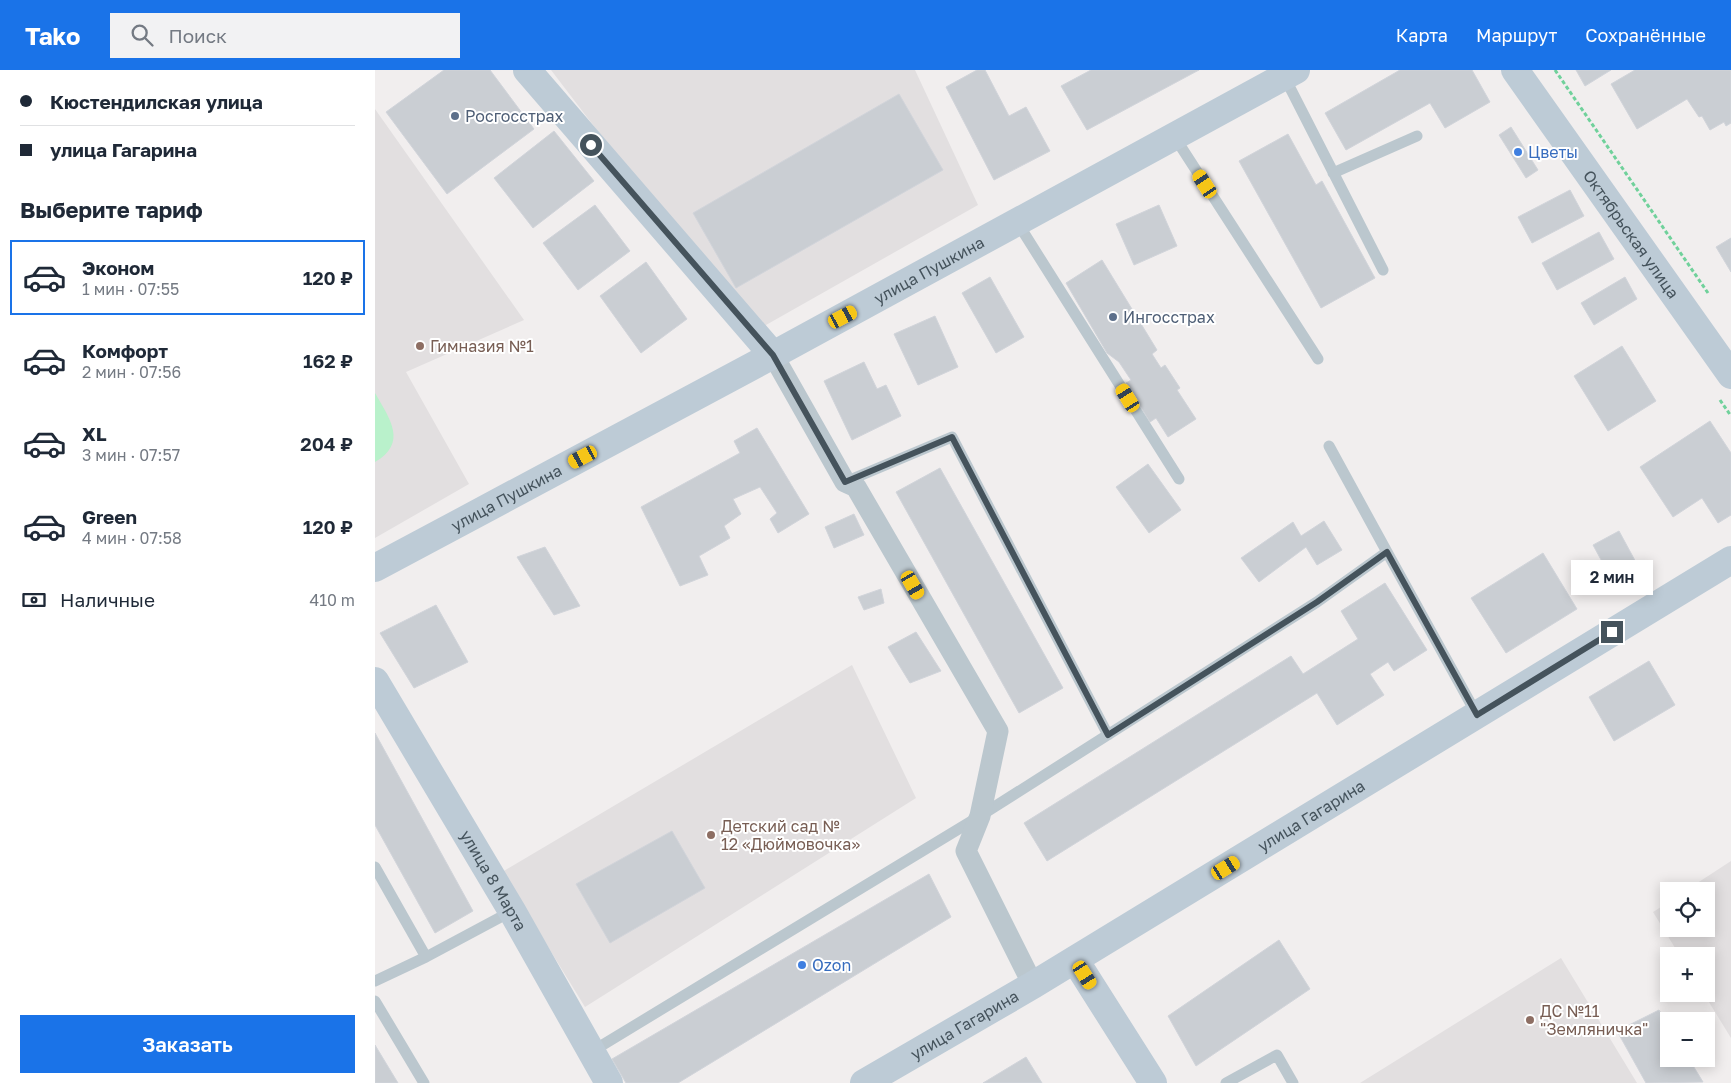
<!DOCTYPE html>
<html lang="ru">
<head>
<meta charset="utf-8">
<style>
  :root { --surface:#fff; --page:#f2f2f3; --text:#1f2937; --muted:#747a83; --line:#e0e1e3; --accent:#1a73e8 }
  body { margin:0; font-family:"Golos Text",sans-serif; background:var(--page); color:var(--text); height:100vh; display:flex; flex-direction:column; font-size:19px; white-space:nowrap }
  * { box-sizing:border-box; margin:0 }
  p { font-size:16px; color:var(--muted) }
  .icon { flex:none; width:28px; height:28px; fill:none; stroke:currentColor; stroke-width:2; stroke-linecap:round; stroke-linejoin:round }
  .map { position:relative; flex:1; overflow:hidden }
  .drawer { display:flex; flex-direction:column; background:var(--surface); width:375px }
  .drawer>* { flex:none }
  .guide { display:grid; align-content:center; height:110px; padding:0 20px; background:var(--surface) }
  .tools { position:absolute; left:1285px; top:812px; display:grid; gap:10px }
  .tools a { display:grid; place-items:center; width:55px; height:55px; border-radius:0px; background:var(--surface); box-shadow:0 2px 12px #0003; font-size:25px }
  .end { position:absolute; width:22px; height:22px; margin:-11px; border:6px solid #45535c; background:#fff; box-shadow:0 0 0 2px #fff }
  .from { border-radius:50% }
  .bubble { position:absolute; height:35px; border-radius:0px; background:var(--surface); box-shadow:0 2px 12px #0003; font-size:16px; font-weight:600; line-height:35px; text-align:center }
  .car { position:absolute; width:15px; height:30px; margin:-15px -8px; border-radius:6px; box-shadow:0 0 4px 1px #0007; background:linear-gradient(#f5c518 24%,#345 0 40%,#f5c518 0 76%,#345 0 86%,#f5c518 0) }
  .guide b { display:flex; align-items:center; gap:18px; height:48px; font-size:19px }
  .guide b+b { border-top:1px solid var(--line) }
  .guide i { width:12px; height:12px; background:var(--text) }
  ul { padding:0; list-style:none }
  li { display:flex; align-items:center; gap:15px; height:75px; margin:0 10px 8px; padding:0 10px; border:2px solid transparent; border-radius:0px }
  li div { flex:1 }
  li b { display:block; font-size:19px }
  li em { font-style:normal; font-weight:600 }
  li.selected { border-color:var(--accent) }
  li>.icon { width:45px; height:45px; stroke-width:1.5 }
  h2 { padding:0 20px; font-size:22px; line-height:60px }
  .pay { display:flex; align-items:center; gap:12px; height:55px; padding:0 20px; font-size:19px }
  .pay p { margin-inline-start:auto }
  .cta { display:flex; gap:10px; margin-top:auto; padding:10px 20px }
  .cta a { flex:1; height:58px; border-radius:0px; background:var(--accent); color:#fff; font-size:20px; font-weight:600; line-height:58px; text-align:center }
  header { display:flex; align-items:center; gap:30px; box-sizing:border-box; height:70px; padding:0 25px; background:var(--accent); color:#fff }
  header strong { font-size:24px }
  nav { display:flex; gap:28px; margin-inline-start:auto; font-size:18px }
  .search { width:350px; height:45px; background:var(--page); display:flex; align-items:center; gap:12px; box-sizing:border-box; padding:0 18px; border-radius:0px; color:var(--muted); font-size:19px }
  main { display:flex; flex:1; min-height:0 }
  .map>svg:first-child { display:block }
  .education { fill:#e2dfe0 }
  .green { fill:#b9f1cb }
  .building { fill:#caced3; stroke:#d1d4da }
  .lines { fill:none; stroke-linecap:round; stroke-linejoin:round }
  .path { stroke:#70d19b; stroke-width:3; stroke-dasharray:4 2.5; stroke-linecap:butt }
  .lane { stroke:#bbc7ce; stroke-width:11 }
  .street { stroke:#bbc7ce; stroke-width:21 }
  .secondary { stroke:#bdcbd6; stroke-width:28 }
  .route { stroke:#45535c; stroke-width:6 }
  .service-dot { fill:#5c6f8a; stroke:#fff; stroke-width:2 }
  .shop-dot { fill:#3f7fe0; stroke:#fff; stroke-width:2 }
  .education-dot { fill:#8d6e63; stroke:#fff; stroke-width:2 }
  .labels { text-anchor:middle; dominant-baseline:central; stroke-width:4; stroke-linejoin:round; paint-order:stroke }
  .service-label { font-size:16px; fill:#4e5e75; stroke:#fff; text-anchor:start }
  .shop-label { font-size:16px; fill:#366cbe; stroke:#fff; text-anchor:start }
  .street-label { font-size:16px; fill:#45535c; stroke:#fff }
  .education-label { font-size:16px; fill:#785e54; stroke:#fff; text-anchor:start }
</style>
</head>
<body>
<header>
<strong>Tako</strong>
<div class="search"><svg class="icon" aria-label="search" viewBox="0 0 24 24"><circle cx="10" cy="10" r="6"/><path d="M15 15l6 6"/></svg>Поиск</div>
<nav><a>Карта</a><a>Маршрут</a><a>Сохранённые</a></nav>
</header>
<main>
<section class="drawer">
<div class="guide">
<b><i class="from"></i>Кюстендилская улица</b>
<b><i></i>улица Гагарина</b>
</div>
<h2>Выберите тариф</h2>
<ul>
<li class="selected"><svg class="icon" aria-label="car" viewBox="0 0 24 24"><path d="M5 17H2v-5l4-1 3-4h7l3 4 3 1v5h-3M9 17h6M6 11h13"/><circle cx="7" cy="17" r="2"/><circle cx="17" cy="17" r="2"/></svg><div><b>Эконом</b><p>1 мин · 07:55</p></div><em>120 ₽</em></li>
<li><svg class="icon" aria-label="car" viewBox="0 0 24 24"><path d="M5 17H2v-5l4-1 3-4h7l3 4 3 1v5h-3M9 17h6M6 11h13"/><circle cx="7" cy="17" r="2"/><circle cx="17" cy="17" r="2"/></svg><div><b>Комфорт</b><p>2 мин · 07:56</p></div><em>162 ₽</em></li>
<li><svg class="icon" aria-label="car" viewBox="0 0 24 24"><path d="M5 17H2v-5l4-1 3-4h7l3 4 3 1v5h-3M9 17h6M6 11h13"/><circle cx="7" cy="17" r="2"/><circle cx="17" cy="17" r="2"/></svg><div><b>XL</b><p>3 мин · 07:57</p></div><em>204 ₽</em></li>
<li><svg class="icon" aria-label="car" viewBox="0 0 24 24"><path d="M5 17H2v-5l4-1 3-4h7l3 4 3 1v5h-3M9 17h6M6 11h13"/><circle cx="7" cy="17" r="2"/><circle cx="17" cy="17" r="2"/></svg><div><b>Green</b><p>4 мин · 07:58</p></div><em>120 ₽</em></li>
</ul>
<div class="pay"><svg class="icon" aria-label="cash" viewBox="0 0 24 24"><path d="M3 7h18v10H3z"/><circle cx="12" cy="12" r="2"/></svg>Наличные<p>410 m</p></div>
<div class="cta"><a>Заказать</a></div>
</section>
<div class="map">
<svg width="1356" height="1013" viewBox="0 0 1356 1013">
  <rect width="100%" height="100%" fill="#f1eeee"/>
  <!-- education -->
  <path class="education" d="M176 0H540L603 135 377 263Z
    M0 39 149 250 31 302 94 414 0 468Z
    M477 595 541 728 210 937 127 802Z
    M1356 791V968L1329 924H1331V886H1305L1278 842 1294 832V859H1331V821H1310Z
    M1186 888 1262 1013H985Z"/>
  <!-- green -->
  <path class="green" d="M0 323C15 349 33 373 0 392Z"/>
  <!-- building -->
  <path class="building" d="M69 0H115L159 59 72 124 11 42Z
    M602 0H610L634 46 651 37 675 81 619 110 571 17Z
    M716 0H824L712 60 686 16Z
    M1025 0H1097L1115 32 1070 58 1055 33 971 80 950 43Z
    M1201 0H1236L1210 16Z
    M1260 0H1356V53L1351 56 1349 52 1335 60 1327 46 1324 47 1312 29 1262 59 1236 14Z
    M524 24 568 100 361 218 318 143Z
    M1136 57 1163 100 1151 108 1124 65Z
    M179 61 219 111 158 158 119 108Z
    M913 64 941 115 947 111 1000 208 946 238 864 91Z
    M1195 120 1209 146 1157 173 1143 147Z
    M220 135 255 181 203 220 168 173Z
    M784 135 802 176 759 195 741 154Z
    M1224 162 1239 189 1182 220 1167 193Z
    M1356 168V202L1341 177Z
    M727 190 782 280 777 284 786 298 790 295 805 318 802 320 821 349 793 367 781 348 775 352 751 313 756 310 744 292 732 283 691 213Z
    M271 192 312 249 266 283 225 226Z
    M615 207 649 267 621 283 587 223Z
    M1250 207 1262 229 1219 255 1206 233Z
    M560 246 583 297 543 315 519 264Z
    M1247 276 1281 331 1233 361 1199 306Z
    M489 292 502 319 511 315 526 346 477 370 449 311Z
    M1335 351 1356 383V445L1343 453 1327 428 1298 447 1265 397Z
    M382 358 434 444 403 463 395 449 402 443 385 417 358 429 366 444 349 456 355 468 324 486 333 505 305 516 266 437 365 383 359 371Z
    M773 394 806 440 774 463 741 417Z
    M565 398 688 618 644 643 521 422Z
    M479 444 489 465 459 478 450 457Z
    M949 451 967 480 942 495 931 477 884 512 866 488 918 452 926 466Z
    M1244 461 1263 496 1237 510 1218 475Z
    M170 477 205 536 179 545 142 487Z
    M1168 483 1202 539 1131 583 1096 528Z
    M1010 513 1052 580 1019 601 1013 592 995 604 1009 625 962 655 942 623 672 791 649 753 916 586 928 604 983 569 966 541Z
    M506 519 509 533 489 540 483 527Z
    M61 535 93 592 39 618 5 563Z
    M541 562 566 601 535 613 513 577Z
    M1274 591 1300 635 1239 671 1214 627Z
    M0 663 98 841 60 863 0 755Z
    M297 761 330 818 235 873 201 814Z
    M554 804 576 847 303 1013H251L237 989Z
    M904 870 935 919 821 996 793 946Z
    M1284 940 1294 956V989H1314L1328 1012 1271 1013 1242 961Z
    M0 975 23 1013H0Z
    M651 987 667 1013H608Z"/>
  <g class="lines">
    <!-- path -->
    <path class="path" d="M1180 0 1333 223
      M1345 330 1356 346"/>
    <!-- lane -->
    <path class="lane" d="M909 6 1008 200
      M799 66 943 289
      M958 103 1042 66
      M642 152 804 409
      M954 376 1012 482
      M470 412 577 367 733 665
      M0 797 51 887 0 911
      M51 887 137 841
      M0 931 49 1013
      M216 982 605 746 942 532 1012 482 1102 645
      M851 1013 902 985 918 1013"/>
    <!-- street -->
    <path class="street" d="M398 285 470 412 481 417 623 661 605 746 591 781 658 915"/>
    <!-- secondary -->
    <g class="secondary">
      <path d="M152 0 398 285"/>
      <path id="s1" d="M1140 0 1356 305"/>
      <path id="s2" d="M0 498 398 285 921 0"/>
      <path id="s3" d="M0 611 137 841 234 1013"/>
      <path d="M700 890 778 1013"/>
      <path id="s4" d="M489 1013 658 915 1356 490"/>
    </g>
  </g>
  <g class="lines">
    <!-- route -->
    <path class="route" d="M216 75 398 285 470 412 577 367 733 665 942 532 1012 482 1102 645 1237 562"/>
  </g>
  <!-- markers -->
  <g class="service-dot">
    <circle cx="80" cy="46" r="5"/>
    <circle cx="738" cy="247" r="5"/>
  </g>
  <g class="shop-dot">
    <circle cx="1143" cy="82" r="5"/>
    <circle cx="427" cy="895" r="5"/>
  </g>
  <g class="education-dot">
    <circle cx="45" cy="276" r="5"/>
    <circle cx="336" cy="765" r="5"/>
    <circle cx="1155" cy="950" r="5"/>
  </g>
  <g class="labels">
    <!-- service labels -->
    <g class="service-label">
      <text x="90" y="46">Росгосстрах</text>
      <text x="748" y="247">Ингосстрах</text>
    </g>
    <!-- shop labels -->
    <g class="shop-label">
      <text x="1153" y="82">Цветы</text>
      <text x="437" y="895">Ozon</text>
    </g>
    <!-- street labels -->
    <g class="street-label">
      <text stroke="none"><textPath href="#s1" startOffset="201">Октябрьская улица</textPath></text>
      <text stroke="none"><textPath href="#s2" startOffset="629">улица Пушкина</textPath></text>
      <text stroke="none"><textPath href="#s2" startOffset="149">улица Пушкина</textPath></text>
      <text stroke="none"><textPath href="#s4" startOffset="521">улица Гагарина</textPath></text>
      <text stroke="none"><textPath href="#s3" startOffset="232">улица 8 Марта</textPath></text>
      <text stroke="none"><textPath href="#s4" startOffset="116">улица Гагарина</textPath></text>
    </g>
    <!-- education labels -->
    <g class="education-label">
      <text x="55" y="276">Гимназия №1</text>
      <text x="346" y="756">Детский сад №<tspan x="346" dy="18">12 «Дюймовочка»</tspan></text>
      <text x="1165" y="941">ДС №11<tspan x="1165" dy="18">"Земляничка"</tspan></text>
    </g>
  </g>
</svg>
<div class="tools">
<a><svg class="icon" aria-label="locate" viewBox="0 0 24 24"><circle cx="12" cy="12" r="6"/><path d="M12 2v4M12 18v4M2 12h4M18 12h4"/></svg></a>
<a>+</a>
<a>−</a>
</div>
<i class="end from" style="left:216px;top:75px"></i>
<i class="end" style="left:1237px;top:562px"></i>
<div class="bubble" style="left:1196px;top:490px;width:82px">2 мин</div>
<i class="car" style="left:830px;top:114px;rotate:327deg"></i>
<i class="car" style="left:468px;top:247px;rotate:62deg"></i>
<i class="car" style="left:753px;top:328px;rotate:328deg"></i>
<i class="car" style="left:208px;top:387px;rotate:242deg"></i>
<i class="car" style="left:538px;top:515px;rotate:150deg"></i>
<i class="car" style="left:851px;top:798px;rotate:59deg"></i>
<i class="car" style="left:710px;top:905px;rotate:148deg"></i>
</div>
</main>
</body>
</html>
